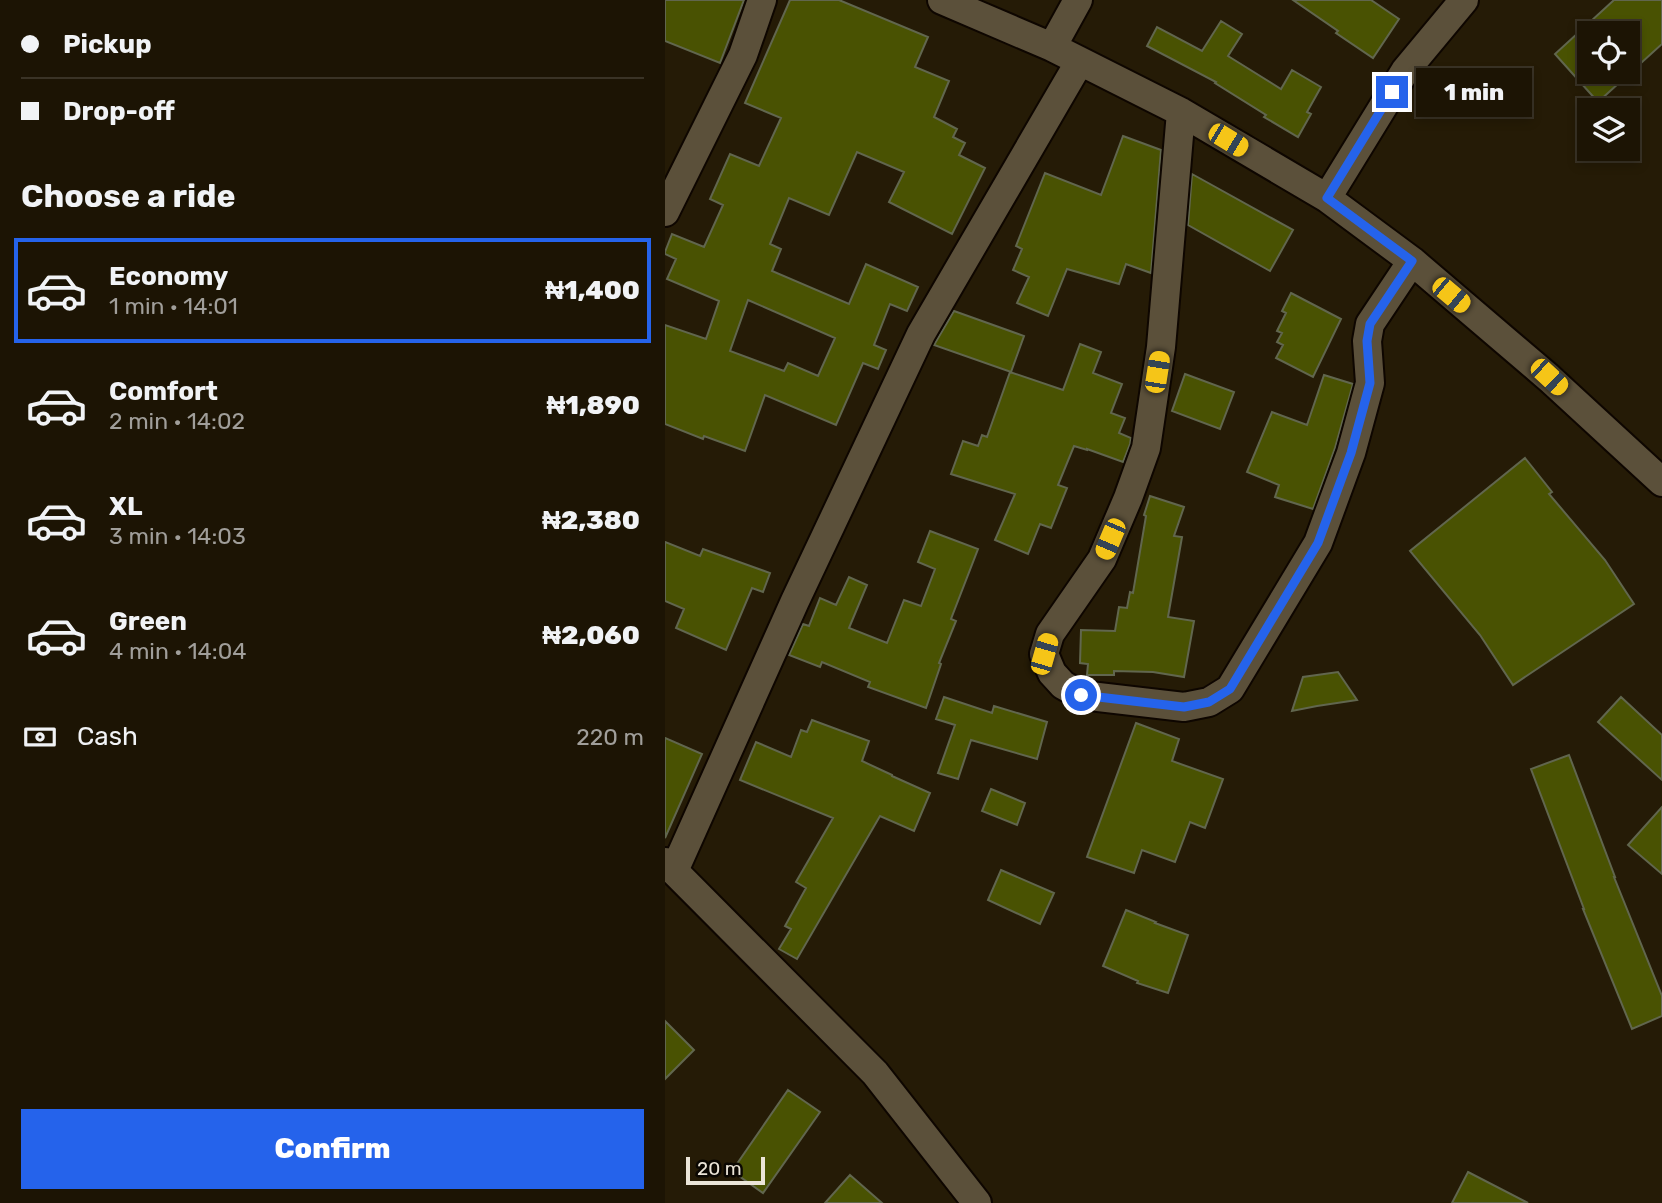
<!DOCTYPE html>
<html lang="en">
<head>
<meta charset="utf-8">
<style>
  :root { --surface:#1c1404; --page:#292113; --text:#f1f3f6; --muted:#a09e9a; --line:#3a3326; --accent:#2563eb }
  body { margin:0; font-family:Rubik,sans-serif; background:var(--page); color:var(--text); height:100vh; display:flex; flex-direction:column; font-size:26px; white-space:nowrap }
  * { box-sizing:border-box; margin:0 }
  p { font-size:23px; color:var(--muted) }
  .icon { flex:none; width:38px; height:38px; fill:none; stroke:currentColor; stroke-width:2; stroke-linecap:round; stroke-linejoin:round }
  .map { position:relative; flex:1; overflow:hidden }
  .details { display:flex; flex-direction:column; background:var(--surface); width:665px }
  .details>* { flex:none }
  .guide { display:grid; align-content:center; height:154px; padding:0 21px; background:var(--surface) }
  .buttons { position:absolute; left:912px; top:21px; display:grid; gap:14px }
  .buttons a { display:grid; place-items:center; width:63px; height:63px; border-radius:0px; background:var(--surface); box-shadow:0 4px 10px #0003,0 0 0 2px var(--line); font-size:35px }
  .scale { position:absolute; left:21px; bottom:18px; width:79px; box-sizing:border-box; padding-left:7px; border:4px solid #ebe5d8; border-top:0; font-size:19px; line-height:24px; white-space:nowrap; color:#ebe5d8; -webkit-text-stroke:5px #0a0702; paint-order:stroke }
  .end { position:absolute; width:32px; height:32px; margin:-16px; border:9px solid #2563eb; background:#fff; box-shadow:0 0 0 4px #fff }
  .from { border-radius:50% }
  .bubble { position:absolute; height:49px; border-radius:0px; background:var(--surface); box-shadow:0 4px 10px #0003,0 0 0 2px var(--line); font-size:23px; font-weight:800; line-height:49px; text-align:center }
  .car { position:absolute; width:21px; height:42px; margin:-21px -10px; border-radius:9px; box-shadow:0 0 5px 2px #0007; background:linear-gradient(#f5c518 24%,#345 0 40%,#f5c518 0 76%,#345 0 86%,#f5c518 0) }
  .guide b { display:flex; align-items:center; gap:24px; height:66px; font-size:26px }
  .guide b+b { border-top:2px solid var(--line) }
  .guide i { width:18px; height:18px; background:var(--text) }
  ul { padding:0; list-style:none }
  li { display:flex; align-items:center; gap:21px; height:105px; margin:0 14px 10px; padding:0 7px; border:4px solid transparent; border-radius:0px }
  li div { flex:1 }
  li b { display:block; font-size:26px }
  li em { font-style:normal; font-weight:800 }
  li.on { border-color:var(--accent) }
  li>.icon { width:63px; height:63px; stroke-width:1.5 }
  h2 { padding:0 21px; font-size:32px; line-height:84px }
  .pay { display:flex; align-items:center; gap:18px; height:77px; padding:0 21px; font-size:26px }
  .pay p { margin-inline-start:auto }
  .primary-button { display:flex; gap:14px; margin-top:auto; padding:14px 21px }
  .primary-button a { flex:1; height:80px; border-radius:0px; background:var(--accent); color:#fff; font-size:28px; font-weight:800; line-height:80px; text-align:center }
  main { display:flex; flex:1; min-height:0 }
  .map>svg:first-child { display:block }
  .building { fill:#495202; stroke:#61664e; stroke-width:2; fill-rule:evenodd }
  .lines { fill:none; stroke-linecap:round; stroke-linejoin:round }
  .street-casing { stroke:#0e0600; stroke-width:32 }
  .street { stroke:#5b503a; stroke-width:28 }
  .route { stroke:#2563eb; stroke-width:9 }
</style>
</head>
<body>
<main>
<section class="details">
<div class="guide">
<b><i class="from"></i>Pickup</b>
<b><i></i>Drop-off</b>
</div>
<h2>Choose a ride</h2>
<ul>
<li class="on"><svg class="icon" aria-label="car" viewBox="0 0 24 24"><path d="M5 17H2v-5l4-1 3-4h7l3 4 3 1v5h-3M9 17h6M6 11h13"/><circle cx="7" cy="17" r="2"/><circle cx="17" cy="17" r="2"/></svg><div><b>Economy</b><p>1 min · 14:01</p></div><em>₦1,400</em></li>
<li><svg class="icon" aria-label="car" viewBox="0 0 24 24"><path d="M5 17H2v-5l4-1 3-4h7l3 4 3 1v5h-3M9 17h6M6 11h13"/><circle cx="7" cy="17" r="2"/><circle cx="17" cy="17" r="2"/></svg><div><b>Comfort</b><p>2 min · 14:02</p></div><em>₦1,890</em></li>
<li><svg class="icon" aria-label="car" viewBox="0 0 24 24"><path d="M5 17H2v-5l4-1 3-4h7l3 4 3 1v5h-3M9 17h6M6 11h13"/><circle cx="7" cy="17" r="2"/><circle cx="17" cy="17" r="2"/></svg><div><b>XL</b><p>3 min · 14:03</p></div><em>₦2,380</em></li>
<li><svg class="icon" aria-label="car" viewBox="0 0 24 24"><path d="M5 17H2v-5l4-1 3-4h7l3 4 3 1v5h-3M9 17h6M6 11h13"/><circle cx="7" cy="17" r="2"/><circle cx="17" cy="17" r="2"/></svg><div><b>Green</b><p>4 min · 14:04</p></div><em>₦2,060</em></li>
</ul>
<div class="pay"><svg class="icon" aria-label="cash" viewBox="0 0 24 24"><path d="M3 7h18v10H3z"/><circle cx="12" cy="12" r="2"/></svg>Cash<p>220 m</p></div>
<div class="primary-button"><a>Confirm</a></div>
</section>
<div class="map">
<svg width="997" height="1203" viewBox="0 0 997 1203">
  <rect width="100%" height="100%" fill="#251b06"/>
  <!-- building -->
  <path class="building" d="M0 0H79L55 63 0 41Z
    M125 0H174L263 37 250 67 284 81 269 117 292 129 288 137 300 143 294 155 320 168 287 234 224 202 239 172 192 152 164 215 124 198 105 244 116 249 107 271 184 304 201 264 253 287 242 311 225 304 209 345 221 350 213 369 198 363 171 425 100 395 80 451 39 436 38 439 0 424V325L41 339 54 301 2 279 11 259 0 254V252L7 234 39 247 58 205 45 199 65 154 94 166 116 118 80 103ZM83 300 170 338 153 376 123 363 119 371 65 351Z
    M628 0H706L734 19 708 58 671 33 673 31Z
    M949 0H997V44L933 102 890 54ZM924 33H962V72H924Z
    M556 21 577 34 563 56 616 89 627 70 656 87 642 112 646 114 633 137 599 117 601 115 550 83 551 82 482 46 492 27 537 51Z
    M458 136 496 150 486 273 461 264 454 284 402 269 383 316 352 303 364 277 348 270 357 249 351 246 380 173 436 195Z
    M527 174 628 230 605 271 523 225Z
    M626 293 676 319 648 377 611 358 618 345 612 342 617 333 612 331 621 313 617 311Z
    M289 311 359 336 346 372 269 345Z
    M415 344 436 352 428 373 457 384 446 413 460 418 454 433 466 438 465 444 458 462 422 449V450L409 446 393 485 402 488 386 528 375 524 363 554 330 540 350 494 286 474 298 441 313 446 317 435 322 437 345 372 398 390Z
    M520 374 569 392 555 429 507 411Z
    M659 375 688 384 670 448 648 509 610 497 614 485 582 472 607 412 642 425Z
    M860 458 887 492 884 494 940 560 969 604 848 685 815 635 745 551Z
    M485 496 519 507 509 536 517 537 503 617 529 621 519 677 488 672 449 671V675H422L423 664 415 663 416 630 450 631 454 607 462 608 465 592 468 593 481 516 479 515Z
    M265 531 313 549 286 619 291 621 274 663 276 664 261 708 203 687 205 682 157 662 155 667 124 655 138 624 144 626 155 598 171 605 184 577 202 585 184 628 222 643 239 600 256 606 270 569 253 562Z
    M0 542 35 556 38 549 105 573 98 592 87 588 61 650 11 628 19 609 0 601Z
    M673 672 692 700 652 706 627 711 638 677Z
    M279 697 327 713 329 706 382 722 372 759 306 740 293 779 273 773 290 725 271 719Z
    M956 697 997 735V780L933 722Z
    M147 720 204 741 197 761 227 775V776L265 793 249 831 215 816 132 959 114 949 126 929 120 926 141 888 131 882 168 818 75 780 91 742 126 757 136 730 142 732Z
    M471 723 514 739 507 761 558 779 540 828 525 822 510 862 477 850 469 873 422 857Z
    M0 738 37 754 0 838Z
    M904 755 950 877H949L997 996V1016L967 1029 918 909H919L866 769Z
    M326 789 360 803 352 825 317 811Z
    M997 807V874L963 845Z
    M336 870 389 893 375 924 323 900Z
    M461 910 491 922 490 923 523 935 503 993 472 983 473 981 438 966Z
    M0 1021 29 1050 0 1079Z
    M123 1090 155 1112 98 1193 67 1171Z
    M803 1172 863 1203H787Z
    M185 1175 217 1203H160Z"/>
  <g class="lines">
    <!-- street casing -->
    <g class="street-casing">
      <path id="street" d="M277 0 387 47 516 112 662 198 747 261 884 378 997 482
        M387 47 413 0
        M516 112 496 347 481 448 463 498 437 559 385 634 379 654 387 673 398 685 416 695 519 707 544 702 565 689 653 543 686 453 705 383 702 341 705 324 747 261
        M662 198 740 71 799 0
        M0 212 78 55 97 0
        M0 862 210 1073 312 1203
        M9 871 130 601 256 334 415 61"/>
    </g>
    <!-- street -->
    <use href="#street" class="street"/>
  </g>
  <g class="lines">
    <!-- route -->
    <path class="route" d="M416 695 519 707 544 702 565 689 653 543 686 453 705 383 702 341 705 324 747 261 662 198 727 92"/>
  </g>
</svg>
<div class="buttons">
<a><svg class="icon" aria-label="locate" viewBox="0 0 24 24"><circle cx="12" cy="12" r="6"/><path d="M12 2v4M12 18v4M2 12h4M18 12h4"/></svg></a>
<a><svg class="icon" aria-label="layers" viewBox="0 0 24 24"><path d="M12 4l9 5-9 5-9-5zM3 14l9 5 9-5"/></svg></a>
</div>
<div class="scale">20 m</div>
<i class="end from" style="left:416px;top:695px"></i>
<i class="end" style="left:727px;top:92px"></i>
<div class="bubble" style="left:751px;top:68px;width:116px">1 min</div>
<i class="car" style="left:563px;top:140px;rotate:121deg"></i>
<i class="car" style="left:786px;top:295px;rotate:130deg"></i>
<i class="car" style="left:492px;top:372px;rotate:9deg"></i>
<i class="car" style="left:884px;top:377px;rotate:133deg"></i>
<i class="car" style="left:445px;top:539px;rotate:203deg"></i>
<i class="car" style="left:379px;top:654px;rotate:16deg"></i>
</div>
</main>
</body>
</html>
